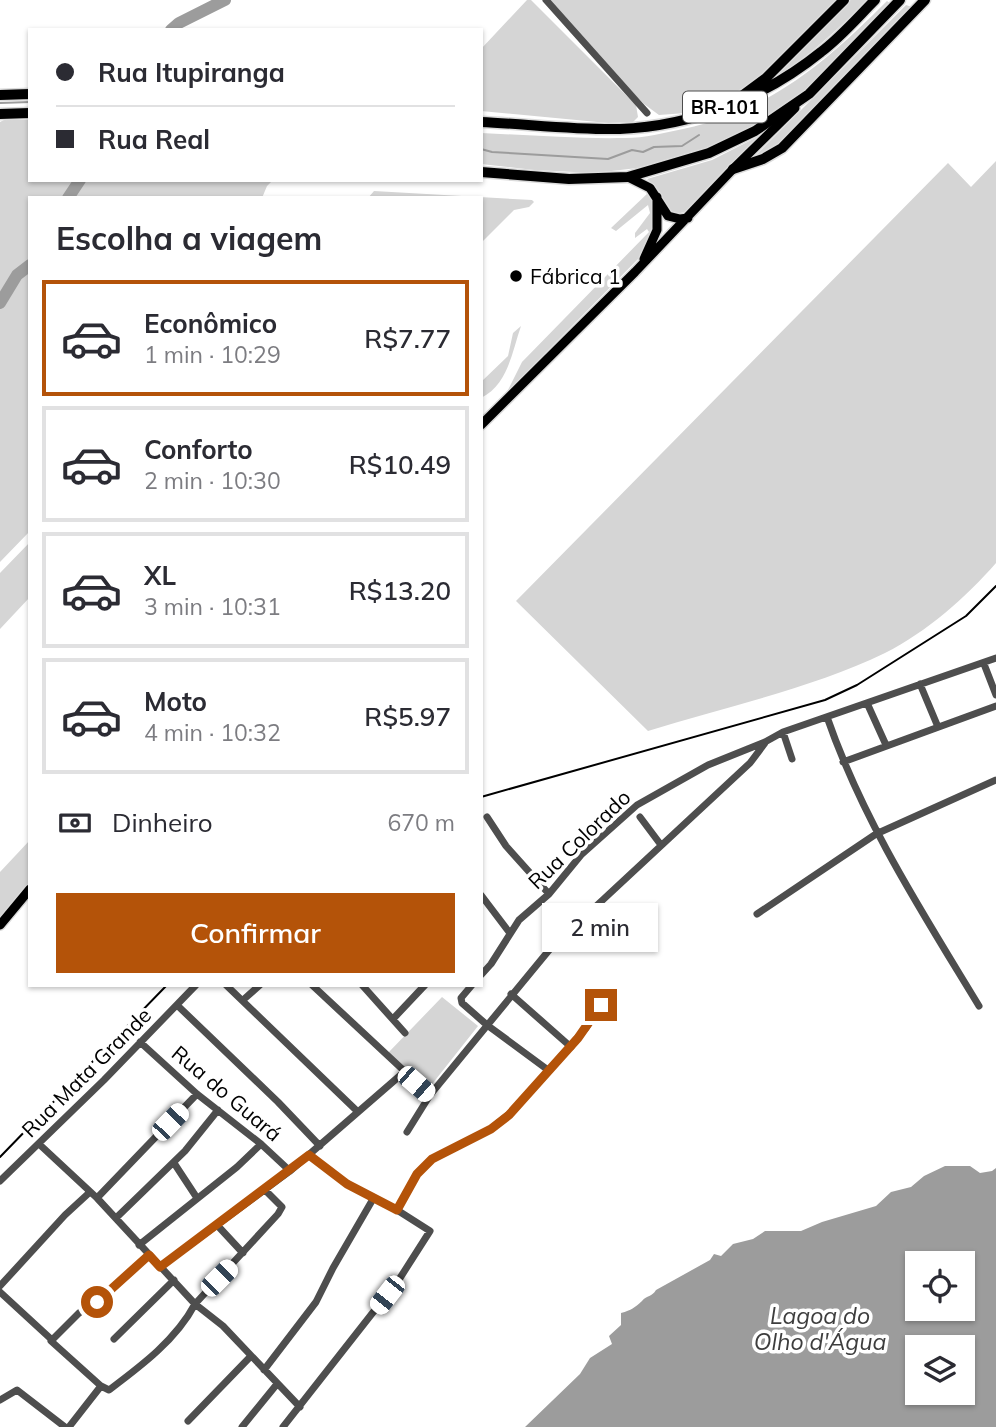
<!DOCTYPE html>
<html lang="pt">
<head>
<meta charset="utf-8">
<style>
  :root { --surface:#fff; --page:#f7f7f7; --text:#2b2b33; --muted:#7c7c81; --line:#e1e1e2; --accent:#b45309 }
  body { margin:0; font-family:Mulish,sans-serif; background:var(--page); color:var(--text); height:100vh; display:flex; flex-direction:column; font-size:26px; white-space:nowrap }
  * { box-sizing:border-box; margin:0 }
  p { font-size:23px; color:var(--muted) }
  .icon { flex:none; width:38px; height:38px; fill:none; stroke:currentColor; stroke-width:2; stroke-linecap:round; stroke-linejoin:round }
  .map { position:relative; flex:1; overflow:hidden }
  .drawer { position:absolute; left:28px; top:196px; width:455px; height:791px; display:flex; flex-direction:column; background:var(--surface); border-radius:0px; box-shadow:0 2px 5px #0004 }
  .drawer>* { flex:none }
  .banner { position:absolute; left:28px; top:28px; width:455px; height:154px; border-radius:0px; box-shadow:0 2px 5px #0004; display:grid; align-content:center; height:154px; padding:0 28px; background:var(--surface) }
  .buttons { position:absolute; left:905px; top:1251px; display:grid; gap:14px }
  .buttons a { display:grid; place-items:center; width:70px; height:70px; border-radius:0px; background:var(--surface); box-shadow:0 2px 5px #0004; font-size:35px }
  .end { position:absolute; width:32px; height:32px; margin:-16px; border:9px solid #b45309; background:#fff; box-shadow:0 0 0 4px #fff }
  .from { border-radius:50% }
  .bubble { position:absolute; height:49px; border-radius:0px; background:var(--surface); box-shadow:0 2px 5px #0004; font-size:23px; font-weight:600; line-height:49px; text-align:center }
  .car { position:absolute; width:21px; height:42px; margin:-21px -10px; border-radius:9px; box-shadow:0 0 5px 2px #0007; background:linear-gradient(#fff 24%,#345 0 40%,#fff 0 76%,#345 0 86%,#fff 0) }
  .banner b { display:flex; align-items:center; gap:24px; height:66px; font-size:26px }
  .banner b+b { border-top:2px solid var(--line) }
  .banner i { width:18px; height:18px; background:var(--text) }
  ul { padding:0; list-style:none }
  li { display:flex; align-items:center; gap:21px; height:116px; margin:0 14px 10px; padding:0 14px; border:4px solid var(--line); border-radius:0px }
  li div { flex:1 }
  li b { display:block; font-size:26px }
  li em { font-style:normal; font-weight:600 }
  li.active { border-color:var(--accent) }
  li>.icon { width:63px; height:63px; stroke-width:1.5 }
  h2 { padding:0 28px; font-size:32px; line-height:84px }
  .pay { display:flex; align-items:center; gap:18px; height:77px; padding:0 28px; font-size:26px }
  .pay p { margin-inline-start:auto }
  .primary-button { display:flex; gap:14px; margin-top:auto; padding:14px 28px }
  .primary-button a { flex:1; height:80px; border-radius:0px; background:var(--accent); color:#fff; font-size:28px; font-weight:600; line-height:80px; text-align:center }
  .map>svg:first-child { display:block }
  .green { fill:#d5d5d5 }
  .water { fill:#9c9c9c; fill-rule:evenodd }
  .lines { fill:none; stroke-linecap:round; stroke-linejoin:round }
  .stream { stroke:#9c9c9c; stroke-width:2 }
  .river { stroke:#9c9c9c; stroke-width:12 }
  .major-casing { stroke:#dbdbdb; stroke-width:12 }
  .highway-casing { stroke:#dbdbdb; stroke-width:13 }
  .minor { stroke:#4e4e4e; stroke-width:7 }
  .major { stroke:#000; stroke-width:9 }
  .highway { stroke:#000; stroke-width:10 }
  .tram { stroke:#000; stroke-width:2 }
  .route { stroke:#b45309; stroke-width:9 }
  .poi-dot { fill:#000; stroke:#fff; stroke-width:2.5 }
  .labels { text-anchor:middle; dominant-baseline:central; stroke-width:7; stroke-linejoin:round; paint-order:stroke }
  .shield { fill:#fff; stroke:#4c4c4c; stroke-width:2 }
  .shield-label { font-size:19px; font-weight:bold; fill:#000 }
  .poi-label { font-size:21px; fill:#000; stroke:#fff; text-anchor:start }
  .street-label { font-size:21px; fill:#000; stroke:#fff }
  .water-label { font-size:23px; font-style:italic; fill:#3d3d3d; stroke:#fff }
</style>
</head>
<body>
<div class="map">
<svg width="996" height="1427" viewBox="0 0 996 1427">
  <rect width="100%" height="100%" fill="#fff"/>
  <!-- green -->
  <path class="green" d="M527 0H531L636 105 638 117 633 122 608 123 481 111V49Z
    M549 0H836L759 79 735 95 686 113 659 115 644 104 578 36Z
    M849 0H867C838 29 808 58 772 79Z
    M887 1 891 4 797 98 734 139 695 155 655 166 594 173 534 170 481 164V133C529 135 577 139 625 138 645 138 664 133 683 129 770 111 826 62 887 1Z
    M906 5 912 7 778 146 767 155 753 158Z
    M4 120H30V180H273L267 186 262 198H30V531L0 562V122Z
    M763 134 691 210 677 214 669 211 659 191 647 179 712 160Z
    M996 161V563C966 597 927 632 885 653 813 688 725 707 648 731L516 601 948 163 971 187Z
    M374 191 532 200 534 202 529 207 514 210 481 243V198H368Z
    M649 192C660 214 652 235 642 255L507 392 522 362 649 232 647 229 635 238V233L650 213 648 205 616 231 611 228Z
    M521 326C512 352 508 385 481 398V382L508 356 513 333Z
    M30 542V597L0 629V573Z
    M30 840V887L0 925V872Z
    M442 997 478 1026 429 1088 388 1053Z"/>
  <!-- water -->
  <path class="water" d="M945 1166H970L980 1173 992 1171 996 1168V1427H525L580 1374 590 1358 612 1344 609 1336 621 1325V1313C632 1310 634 1308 642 1301 647 1295 652 1297 656 1290L710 1260 714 1254 721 1256 733 1244 753 1239 765 1231H801L822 1222 876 1206 891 1192 911 1187 924 1176ZM917 1264H962V1309H917ZM917 1348H962V1393H917Z"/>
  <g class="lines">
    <!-- stream -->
    <path class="stream" d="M0 103 30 102
      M481 149 492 152 608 159 632 150 643 152 654 147 682 146 699 135"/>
    <!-- river -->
    <path class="river" d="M171 30 179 23 225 0
      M68 198 80 180
      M0 303 17 275 30 265"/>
    <!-- major casing -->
    <g class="major-casing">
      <path id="major" d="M628 177 650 188 668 216 680 219 688 218
        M644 259 657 230V197
        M481 425 635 272 733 169 795 108
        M0 925 30 889"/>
    </g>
    <!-- highway casing -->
    <g class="highway-casing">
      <path id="highway" d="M0 95 30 94
        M743 95 766 78 844 0
        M0 114 30 113
        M481 122C527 124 574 130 620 129 693 126 764 98 821 52 841 37 858 17 875 0
        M733 169 763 159 782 148 925 0
        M481 172 569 179 628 177 709 153 755 131 809 94 900 0"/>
    </g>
    <!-- minor -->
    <path class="minor" d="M546 0 647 113
      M984 664 996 695
      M920 684 938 727
      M867 703 886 745
      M827 717C863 821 922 912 979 1006
      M783 732 792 759
      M843 762 996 706
      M487 817 506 846 549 894
      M640 817 661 845
      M481 895 509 932
      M757 914 876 834 996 780
      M481 975 491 964 519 920 549 894 581 855 637 805 708 765 765 742 783 732 996 658
      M226 985 357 1111
      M312 985 430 1095
      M362 985 405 1033
      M472 985 461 998 462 1003 487 1025 548 1070
      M511 994 571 1047
      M243 1000 260 985
      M178 1006 278 1102 320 1146
      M393 1019 425 985
      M140 1042 197 1094 261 1144 290 1171
      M407 1132 430 1095 550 949 750 763 765 743
      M39 1144 97 1198 195 1304 223 1326 300 1407
      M174 1163 197 1198
      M0 1181 104 1080 196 985
      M97 1198 197 1094
      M397 1210 417 1174 432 1159 491 1129 514 1110 586 1028 607 994
      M116 1218 185 1151 218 1110
      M217 1225 243 1253
      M139 1245 237 1167 261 1144
      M160 1267 290 1171 403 1073
      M0 1286 65 1215 90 1192
      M0 1292 51 1339
      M114 1339 174 1280
      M264 1370 316 1302 333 1268 373 1199
      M101 1386 51 1341 79 1313 104 1296 149 1255
      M0 1400 17 1390 65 1427
      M188 1421 251 1356
      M69 1427 101 1386 109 1390C141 1366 176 1340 195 1304L278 1214 282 1207 265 1190
      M242 1427 277 1384
      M283 1427 400 1278 430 1231 397 1210 347 1184 309 1155"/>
    <!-- major -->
    <use href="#major" class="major"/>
    <!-- highway -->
    <use href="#highway" class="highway"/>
    <!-- tram -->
    <path class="tram" d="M481 797 825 700 857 685 966 616 996 586
      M0 1157 167 985"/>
  </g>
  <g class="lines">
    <!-- route -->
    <path class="route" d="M97 1302 149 1255 160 1267 309 1155 347 1184 397 1210 417 1174 432 1159 491 1129 509 1115 578 1038 601 1005"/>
  </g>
  <!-- markers -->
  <circle class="poi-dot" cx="516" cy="276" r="7"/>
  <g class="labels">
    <!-- shield labels -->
    <rect class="shield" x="683" y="91.5" width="84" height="31" rx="5"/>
    <g class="shield-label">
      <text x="725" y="107">BR-101</text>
    </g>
    <!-- poi labels -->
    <g class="poi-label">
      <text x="530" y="276">Fábrica 1</text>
    </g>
    <!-- street labels -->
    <g class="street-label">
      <text transform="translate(579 839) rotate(-44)">Rua Colorado</text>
      <text transform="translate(86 1072) rotate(-45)">Rua Mata Grande</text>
      <text transform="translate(227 1093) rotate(40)">Rua do Guará</text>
    </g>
    <!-- water labels -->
    <g class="water-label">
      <text x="820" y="1315">Lagoa do<tspan x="820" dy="26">Olho d'Água</tspan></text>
    </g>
  </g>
</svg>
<div class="buttons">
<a><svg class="icon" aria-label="locate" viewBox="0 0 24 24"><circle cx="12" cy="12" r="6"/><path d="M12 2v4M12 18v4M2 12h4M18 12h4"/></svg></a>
<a><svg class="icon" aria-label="layers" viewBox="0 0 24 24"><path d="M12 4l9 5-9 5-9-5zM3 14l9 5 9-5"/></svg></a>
</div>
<i class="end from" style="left:97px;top:1302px"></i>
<i class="end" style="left:601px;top:1005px"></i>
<div class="bubble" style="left:542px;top:903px;width:116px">2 min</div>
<i class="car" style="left:416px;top:1084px;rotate:131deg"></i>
<i class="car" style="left:170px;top:1122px;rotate:44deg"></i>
<i class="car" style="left:219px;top:1278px;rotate:45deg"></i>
<i class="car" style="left:387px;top:1295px;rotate:218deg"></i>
<div class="banner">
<b><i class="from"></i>Rua Itupiranga</b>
<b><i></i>Rua Real</b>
</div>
<section class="drawer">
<h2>Escolha a viagem</h2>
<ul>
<li class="active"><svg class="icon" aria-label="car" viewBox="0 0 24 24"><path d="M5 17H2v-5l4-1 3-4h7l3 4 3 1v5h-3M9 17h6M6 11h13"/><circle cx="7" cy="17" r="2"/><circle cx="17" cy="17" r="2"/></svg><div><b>Econômico</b><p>1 min · 10:29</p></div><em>R$7.77</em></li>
<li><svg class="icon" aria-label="car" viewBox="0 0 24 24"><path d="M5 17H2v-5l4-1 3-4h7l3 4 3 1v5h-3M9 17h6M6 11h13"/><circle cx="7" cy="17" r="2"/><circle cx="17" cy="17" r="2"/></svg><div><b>Conforto</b><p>2 min · 10:30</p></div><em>R$10.49</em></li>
<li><svg class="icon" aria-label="car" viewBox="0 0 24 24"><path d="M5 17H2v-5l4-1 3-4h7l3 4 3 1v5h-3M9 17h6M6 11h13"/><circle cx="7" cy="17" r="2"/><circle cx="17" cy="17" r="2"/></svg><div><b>XL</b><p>3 min · 10:31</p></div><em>R$13.20</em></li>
<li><svg class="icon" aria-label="car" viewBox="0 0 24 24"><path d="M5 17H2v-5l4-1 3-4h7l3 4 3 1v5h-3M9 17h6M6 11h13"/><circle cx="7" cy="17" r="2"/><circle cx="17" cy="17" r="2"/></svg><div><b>Moto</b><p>4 min · 10:32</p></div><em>R$5.97</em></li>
</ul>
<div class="pay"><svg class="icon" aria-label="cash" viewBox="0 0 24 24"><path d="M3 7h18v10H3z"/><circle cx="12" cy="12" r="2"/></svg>Dinheiro<p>670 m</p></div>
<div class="primary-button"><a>Confirmar</a></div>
</section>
</div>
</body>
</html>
